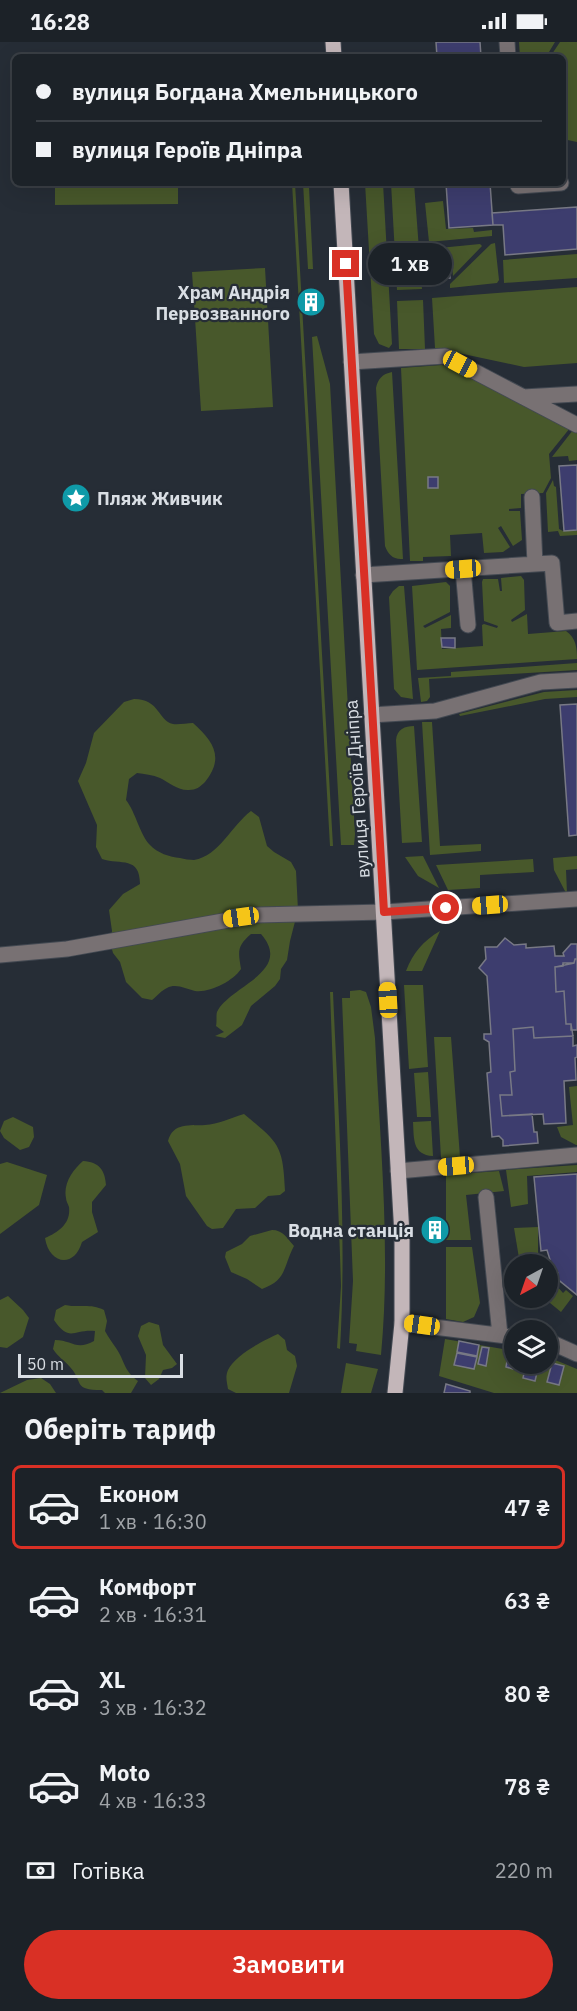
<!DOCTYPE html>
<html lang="uk">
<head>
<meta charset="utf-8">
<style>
  :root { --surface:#1c2228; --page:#252a30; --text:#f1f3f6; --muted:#a0a4a8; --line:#3a3f45; --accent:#d93025 }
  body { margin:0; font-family:"IBM Plex Sans",sans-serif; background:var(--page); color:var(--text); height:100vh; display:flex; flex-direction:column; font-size:22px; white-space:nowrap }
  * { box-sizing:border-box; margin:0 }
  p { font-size:20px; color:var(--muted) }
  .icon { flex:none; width:33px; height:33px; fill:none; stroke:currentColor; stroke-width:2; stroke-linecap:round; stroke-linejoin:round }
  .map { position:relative; height:1351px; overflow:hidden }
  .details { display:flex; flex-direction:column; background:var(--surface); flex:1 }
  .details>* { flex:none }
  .top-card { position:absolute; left:12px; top:12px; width:554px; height:132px; border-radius:9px; box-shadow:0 6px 24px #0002,0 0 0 2px var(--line); display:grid; align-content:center; height:132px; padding:0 24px; background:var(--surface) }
  .needle { width:39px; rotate:220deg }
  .fabs { position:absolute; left:504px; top:1212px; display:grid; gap:12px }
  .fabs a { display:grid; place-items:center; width:54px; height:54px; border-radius:50%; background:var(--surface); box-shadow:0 6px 24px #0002,0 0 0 2px var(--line); font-size:30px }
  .scale { position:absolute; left:18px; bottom:15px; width:165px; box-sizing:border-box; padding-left:6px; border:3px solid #d9dee4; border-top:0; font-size:16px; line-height:21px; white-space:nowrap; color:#d9dee4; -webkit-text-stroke:4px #262d36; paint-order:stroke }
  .end { position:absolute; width:27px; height:27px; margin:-14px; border:8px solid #d93025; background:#fff; box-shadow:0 0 0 3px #fff }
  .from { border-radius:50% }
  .bubble { position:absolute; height:42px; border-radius:21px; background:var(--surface); box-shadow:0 6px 24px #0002,0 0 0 2px var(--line); font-size:20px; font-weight:600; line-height:42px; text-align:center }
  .car { position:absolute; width:18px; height:36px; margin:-18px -9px; border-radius:8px; box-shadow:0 0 4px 2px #0007; background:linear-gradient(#f5c518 24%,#345 0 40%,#f5c518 0 76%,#345 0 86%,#f5c518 0) }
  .top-card b { display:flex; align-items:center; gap:21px; height:57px; font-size:22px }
  .top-card b+b { border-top:2px solid var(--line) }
  .top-card i { width:15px; height:15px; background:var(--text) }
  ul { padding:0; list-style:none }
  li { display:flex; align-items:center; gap:18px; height:84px; margin:0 12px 9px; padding:0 12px; border:3px solid transparent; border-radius:9px }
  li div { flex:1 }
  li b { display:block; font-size:22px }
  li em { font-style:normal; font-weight:600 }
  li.on { border-color:var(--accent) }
  li>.icon { width:54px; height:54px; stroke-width:1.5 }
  h2 { padding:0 24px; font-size:27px; line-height:72px }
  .pay { display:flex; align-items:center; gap:15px; height:66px; padding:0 24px; font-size:22px }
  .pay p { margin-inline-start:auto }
  .primary-button { display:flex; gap:12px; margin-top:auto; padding:12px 24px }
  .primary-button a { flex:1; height:69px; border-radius:36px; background:var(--accent); color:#fff; font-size:24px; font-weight:600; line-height:69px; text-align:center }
  .status { display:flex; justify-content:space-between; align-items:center; height:42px; padding:0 30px; background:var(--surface); direction:ltr }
  .status svg { height:16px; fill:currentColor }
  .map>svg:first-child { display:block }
  .green { fill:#48582b }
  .building { fill:#3d3d6e; stroke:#787985; stroke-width:1.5 }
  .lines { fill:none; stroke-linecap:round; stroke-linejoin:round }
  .minor-casing { stroke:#434952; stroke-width:17 }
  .major-casing { stroke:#434952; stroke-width:17 }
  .minor { stroke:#787173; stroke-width:15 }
  .major { stroke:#c3b6b9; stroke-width:15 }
  .route { stroke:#d93025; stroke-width:8 }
  .labels { text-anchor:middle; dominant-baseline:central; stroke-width:4.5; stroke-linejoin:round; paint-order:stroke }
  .poi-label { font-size:18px; font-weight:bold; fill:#d9dee4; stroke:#262d36; text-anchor:end }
  .street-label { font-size:18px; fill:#d9dee4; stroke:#262d36 }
</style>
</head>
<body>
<div class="status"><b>16:28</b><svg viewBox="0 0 49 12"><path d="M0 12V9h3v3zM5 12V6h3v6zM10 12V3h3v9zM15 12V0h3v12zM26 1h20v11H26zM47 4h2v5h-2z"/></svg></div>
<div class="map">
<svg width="577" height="1351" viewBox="0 0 577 1351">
  <rect width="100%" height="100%" fill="#262d36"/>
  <!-- green -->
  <path class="green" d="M519 0H555L546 15H520Z
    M560 0H577V100L563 97 562 15H550Z
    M55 141H178V162L55 163Z
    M292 141H295L333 804H330Z
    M303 141H308L309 145 313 227H308Z
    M365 141H383L392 302 389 306 379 302 374 292Z
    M391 141H414L422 247 397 248Z
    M443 159 446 187 473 186 474 190 492 188V194L429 200 425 161Z
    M495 201 499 238 497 241 450 246V242L491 202Z
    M480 202 482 204 453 234 452 223 454 222 451 213 430 214 429 207Z
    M577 212V236L504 241 503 218Z
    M265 226 273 365 201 369 192 230Z
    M577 245V321L524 325 435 306 432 256Z
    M423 258 425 307H399L397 259Z
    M317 294 330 342 355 792 354 803H341L312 295Z
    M442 323 463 329 570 386 549 412 551 436 543 451 521 452V466L509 467V469H520L522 498 513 504 501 484 498 486 510 505 503 510 484 511 482 491 450 493 451 514 423 515V519H410L401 326Z
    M392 330 403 517C393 518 388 512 385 504L376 346C378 337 382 332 392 330Z
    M573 388 577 390V418L569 419 568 414 552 415Z
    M553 438 554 444 556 445 559 487 563 489H577V493L560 494 558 489 548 490 546 451Z
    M521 534 524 538 525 568 511 578 512 580 527 572 528 592 566 589C576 596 577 606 577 617L417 628 412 544 446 540 450 544V570L423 584 425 586 451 573V586L441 587 442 607 483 604 482 583 484 582 497 586 498 584 484 579 482 540 483 537H498L500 549H502L501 536Z
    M399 544H404L413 657 401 655 394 647 389 555 393 549Z
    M577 621V628L429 637 430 655 427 659 421 660 418 636 451 634V630Z
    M577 648V655L545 657 460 674 459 672 544 650Z
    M134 657C160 657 158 679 173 682 178 683 187 681 193 681 213 699 225 715 205 740 200 745 196 748 189 748 179 749 168 740 160 736 153 733 144 732 137 731L129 737 126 758C136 771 140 793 150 803 157 811 170 815 180 816 184 817 190 818 194 818 219 814 232 783 251 769L259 775 267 804 274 810 291 820 296 829 298 868 290 899 287 918 281 927 280 937 275 944 251 964 242 983 225 996 215 994 224 990 216 984C217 980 216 973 217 970 229 944 294 930 261 892H251C237 904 238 909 241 927 233 939 210 951 195 949 186 947 176 941 167 946 162 948 157 954 152 958L142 956 126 940 120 920 113 911 110 900 112 889 109 868 123 852 140 842C140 814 121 823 102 817L96 805 97 783 78 739 86 721 94 691 124 660Z
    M422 680H432L440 804 481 802V809L430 813Z
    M414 684 422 800 402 801 396 698C397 687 405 684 414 684Z
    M423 814 439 846 418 834 405 815Z
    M577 814V827L566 828 567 851H566L554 828 553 816Z
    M533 817 534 830 480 833V846L448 848 436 823Z
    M440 889 422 929H406C413 911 423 899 440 889Z
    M423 943 428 1025 409 1027 404 943Z
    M360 948 366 950 371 965 375 996C380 1101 391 1208 381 1313L356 1309 357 1302 349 1301 353 1239 342 956H350V949Z
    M330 950H333C338 1069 347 1188 340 1307L337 1306 341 1244 340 1213Z
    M434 995H451L460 1115 441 1116Z
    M428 1030 431 1075H417L414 1031Z
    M577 1044V1103H576L561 1095 557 1085 573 1083 569 1045Z
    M244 1072C279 1101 283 1103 285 1149L280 1153 268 1154 255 1166 236 1167 223 1186 212 1187 207 1184 186 1154 180 1122 168 1099C173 1080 190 1084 205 1083 218 1082 231 1076 244 1072Z
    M13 1075 33 1085 34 1095 29 1105 20 1108 4 1096 0 1089 4 1079Z
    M431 1079 433 1114C412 1113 414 1096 413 1080Z
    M83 1119C99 1120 105 1128 106 1143L92 1160V1170L98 1190 82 1200C74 1227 49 1222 45 1196 59 1190 71 1181 69 1165 68 1162 66 1159 66 1156 63 1141 73 1128 83 1119Z
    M7 1120 47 1133 39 1163 0 1192V1122Z
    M577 1123V1130L527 1134 528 1162 511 1165 506 1128Z
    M499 1129 504 1149 466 1153 471 1198H446V1133Z
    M538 1185V1210L542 1222H520L514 1186Z
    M272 1188C283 1188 287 1196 294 1204 283 1225 287 1238 262 1247L247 1237 231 1230 225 1215 226 1210 242 1202 250 1194Z
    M446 1205H472L480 1261 474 1275 463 1280 446 1277Z
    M548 1234 563 1251 566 1248 573 1254 561 1270 544 1256H548Z
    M8 1254 23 1268 29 1276 23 1295 7 1306 0 1305V1258Z
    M65 1263C80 1266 90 1261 104 1268L107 1279 105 1289C108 1295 112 1300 116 1306 125 1319 123 1328 138 1339L131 1351H105L102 1348C72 1348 84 1340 70 1325 64 1318 58 1315 53 1307L55 1298C72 1298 76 1309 94 1299L95 1289C73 1287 70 1301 54 1278L56 1268Z
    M149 1280 159 1283 163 1303 177 1322 172 1326 163 1328 159 1337 151 1343 145 1336 146 1313 138 1294 141 1284Z
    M278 1292 285 1298 287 1308 295 1314 297 1324 289 1351H236L228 1347C227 1340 225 1335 228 1328 235 1313 264 1298 278 1292Z
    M445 1297 514 1309V1322H548V1315L577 1327V1351H494L439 1334Z
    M346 1321 378 1327 371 1351H341Z
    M41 1336 50 1342 56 1351H0L27 1338Z"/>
  <!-- building -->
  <path class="building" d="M436 0H480L481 15H437Z
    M446 141H490L493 183 449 186Z
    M577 165V207L505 213 503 183H493L492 171Z
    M448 214 450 236 428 237 427 215Z
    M308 252H314V268L308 269Z
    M577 423V488L564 489 559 424Z
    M428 435H438V446H428Z
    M441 596H455V606L442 605Z
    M577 662V793L569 794 560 663Z
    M505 896 514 903 526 902V906L554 904 555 914H564L563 911 571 902H577V917H575L574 921H563V924L555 925 556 950 564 949 566 982H571L573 994 534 996 533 985 513 987 515 1029 510 1030 512 1053H500L502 1074 532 1072 534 1090H537L538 1101 503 1104V1098L499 1094 492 1095 487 1031 491 1030 489 1000 484 997V992H491L487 934 479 926 486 917 485 905H497Z
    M575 917H577V988H571V982H566L564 949 556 950 555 925 574 921Z
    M533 985 534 996 573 994V1004L577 1003V1015L575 1016 576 1038 564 1039 566 1081 544 1082 543 1072 502 1074 500 1053H512L510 1030 515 1029 513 987Z
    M577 1132V1253L555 1235 558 1231 551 1221 547 1208 541 1209 534 1135Z
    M433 1180H438V1197H433Z
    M459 1299 479 1303 477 1314 457 1310Z
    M482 1305 489 1306 486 1324 478 1322Z
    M509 1308 514 1309 513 1327 506 1325Z
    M457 1311 477 1315 474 1327 454 1323Z
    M552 1321 564 1324 559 1343 547 1340Z
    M526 1322H539L535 1339 523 1336Z
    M446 1342 470 1349V1351H444Z"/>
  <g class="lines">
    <!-- minor casing -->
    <g class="minor-casing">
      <path id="minor" d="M507 0 508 15
        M518 141V144L561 141
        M351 320 445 314 577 383
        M523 355 577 352
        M532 455 535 522
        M463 527 468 583
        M363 533 552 521 557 581 577 579
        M371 673 435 669 541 640 577 638
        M0 913 67 907 257 873 384 870 577 857
        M398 1129 577 1113
        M486 1155 500 1293
        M402 1281 514 1295
        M548 1299 577 1312"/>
    </g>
    <!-- major casing -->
    <g class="major-casing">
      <path id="major" d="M333 0 334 15
        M341 141 402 1193V1281L395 1351"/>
    </g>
    <!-- minor -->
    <use href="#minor" class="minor"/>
    <!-- major -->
    <use href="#major" class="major"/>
  </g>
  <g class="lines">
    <!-- route -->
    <path class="route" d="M346 222 384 870 446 866"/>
  </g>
  <!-- icons -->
  <defs>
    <g id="building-disc" transform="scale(1.5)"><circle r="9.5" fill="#0f9aa8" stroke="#262d36"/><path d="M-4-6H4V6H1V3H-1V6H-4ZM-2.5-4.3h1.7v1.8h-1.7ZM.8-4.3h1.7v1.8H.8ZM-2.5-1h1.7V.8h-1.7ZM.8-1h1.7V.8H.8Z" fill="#fff"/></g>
    <g id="sight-disc" transform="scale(1.5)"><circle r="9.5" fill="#0f9aa8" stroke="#262d36"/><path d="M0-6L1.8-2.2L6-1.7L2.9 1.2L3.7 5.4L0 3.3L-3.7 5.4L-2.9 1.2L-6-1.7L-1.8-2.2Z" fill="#fff"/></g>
  </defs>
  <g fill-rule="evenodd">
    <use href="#building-disc" x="311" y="260"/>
    <use href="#sight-disc" x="76" y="456"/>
    <use href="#building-disc" x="435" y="1188"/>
  </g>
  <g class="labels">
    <!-- poi labels -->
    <g class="poi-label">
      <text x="290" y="250">Храм Андрія<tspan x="290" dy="21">Первозванного</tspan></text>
      <text x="97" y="456" text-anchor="start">Пляж Живчик</text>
      <text x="414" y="1188">Водна станція</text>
    </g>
    <!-- street labels -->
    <g class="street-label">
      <text transform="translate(357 747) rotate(-94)">вулиця Героїв Дніпра</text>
    </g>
  </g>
</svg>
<div class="fabs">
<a><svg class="needle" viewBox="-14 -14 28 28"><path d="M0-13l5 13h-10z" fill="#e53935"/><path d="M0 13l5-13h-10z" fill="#a0a4a8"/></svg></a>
<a><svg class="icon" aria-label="layers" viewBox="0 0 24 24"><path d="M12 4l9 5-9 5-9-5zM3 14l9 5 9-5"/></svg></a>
</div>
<div class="scale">50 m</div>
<i class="end from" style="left:446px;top:866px"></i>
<i class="end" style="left:346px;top:222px"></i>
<div class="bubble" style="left:368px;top:201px;width:84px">1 хв</div>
<i class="car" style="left:460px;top:322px;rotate:118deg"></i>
<i class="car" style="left:463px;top:527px;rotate:266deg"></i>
<i class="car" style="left:490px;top:863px;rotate:266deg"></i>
<i class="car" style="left:241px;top:875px;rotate:262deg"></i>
<i class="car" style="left:388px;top:958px;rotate:357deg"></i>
<i class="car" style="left:456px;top:1124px;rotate:265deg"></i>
<i class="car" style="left:422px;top:1283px;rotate:278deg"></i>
<div class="top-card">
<b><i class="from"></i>вулиця Богдана Хмельницького</b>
<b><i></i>вулиця Героїв Дніпра</b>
</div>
</div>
<section class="details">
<h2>Оберіть тариф</h2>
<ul>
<li class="on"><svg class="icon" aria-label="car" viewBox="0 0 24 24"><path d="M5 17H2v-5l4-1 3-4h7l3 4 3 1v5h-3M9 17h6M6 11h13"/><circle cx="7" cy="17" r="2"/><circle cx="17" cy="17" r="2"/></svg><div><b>Економ</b><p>1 хв · 16:30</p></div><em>47 ₴</em></li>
<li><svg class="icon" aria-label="car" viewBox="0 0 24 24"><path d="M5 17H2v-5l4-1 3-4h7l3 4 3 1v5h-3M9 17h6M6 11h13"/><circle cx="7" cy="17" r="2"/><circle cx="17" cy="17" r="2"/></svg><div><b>Комфорт</b><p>2 хв · 16:31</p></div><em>63 ₴</em></li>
<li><svg class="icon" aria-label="car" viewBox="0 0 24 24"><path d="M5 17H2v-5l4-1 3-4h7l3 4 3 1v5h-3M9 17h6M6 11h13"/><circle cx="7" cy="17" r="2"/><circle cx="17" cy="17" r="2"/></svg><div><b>XL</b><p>3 хв · 16:32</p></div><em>80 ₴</em></li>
<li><svg class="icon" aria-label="car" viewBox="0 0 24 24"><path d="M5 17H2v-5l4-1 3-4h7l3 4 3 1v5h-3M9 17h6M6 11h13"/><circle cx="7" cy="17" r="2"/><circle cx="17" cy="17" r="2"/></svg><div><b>Moto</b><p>4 хв · 16:33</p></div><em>78 ₴</em></li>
</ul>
<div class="pay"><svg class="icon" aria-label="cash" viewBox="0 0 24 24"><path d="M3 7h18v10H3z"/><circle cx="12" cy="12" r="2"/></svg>Готівка<p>220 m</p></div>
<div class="primary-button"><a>Замовити</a></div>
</section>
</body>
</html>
